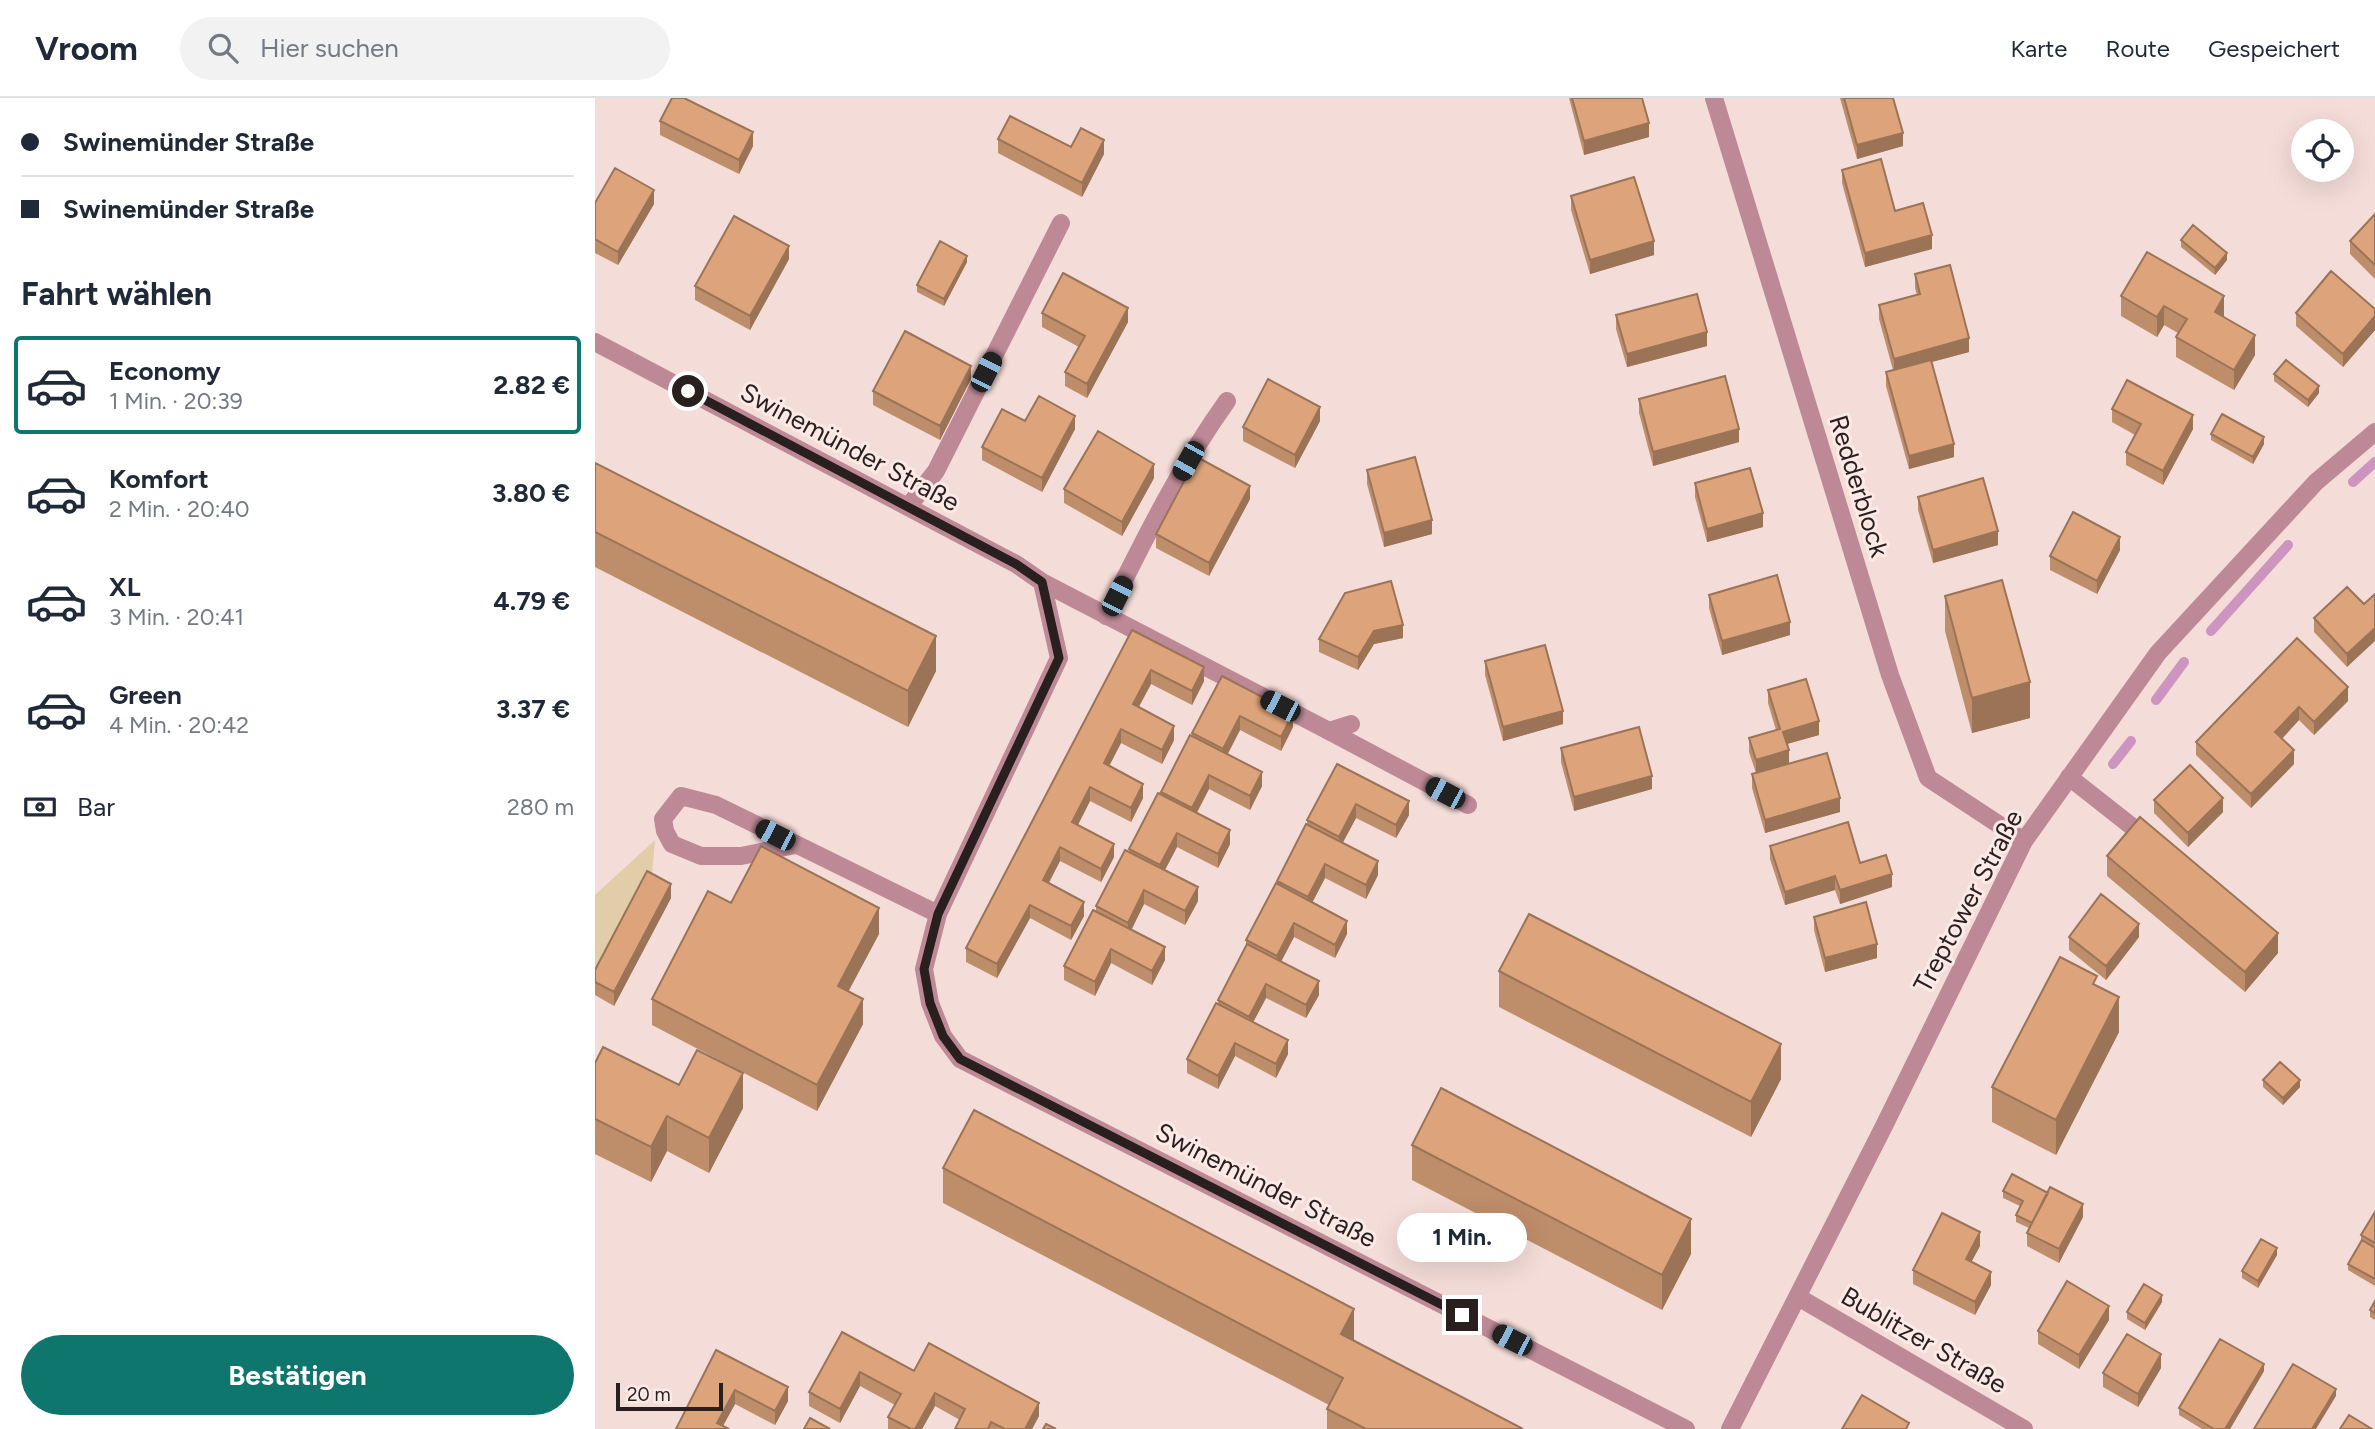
<!DOCTYPE html>
<html lang="de">
<head>
<meta charset="utf-8">
<style>
  :root { --surface:#fff; --page:#f2f2f3; --text:#1f2937; --muted:#747a83; --line:#e0e1e3; --accent:#0f766e }
  body { margin:0; font-family:Figtree,sans-serif; background:var(--page); color:var(--text); height:100vh; display:flex; flex-direction:column; font-size:26px; white-space:nowrap }
  * { box-sizing:border-box; margin:0 }
  p { font-size:23px; color:var(--muted) }
  .icon { flex:none; width:38px; height:38px; fill:none; stroke:currentColor; stroke-width:2; stroke-linecap:round; stroke-linejoin:round }
  .map { position:relative; flex:1; overflow:hidden }
  .details { display:flex; flex-direction:column; background:var(--surface); width:595px }
  .details>* { flex:none }
  .top-card { display:grid; align-content:center; height:154px; padding:0 21px; background:var(--surface) }
  .controls { position:absolute; left:1696px; top:21px; display:grid; gap:14px }
  .controls a { display:grid; place-items:center; width:63px; height:63px; border-radius:50%; background:var(--surface); box-shadow:0 7px 28px #0002; font-size:35px }
  .scale { position:absolute; left:21px; bottom:18px; width:107px; box-sizing:border-box; padding-left:7px; border:4px solid #281f1e; border-top:0; font-size:19px; line-height:24px; white-space:nowrap; color:#281f1e; -webkit-text-stroke:5px #fdeae7; paint-order:stroke }
  .end { position:absolute; width:32px; height:32px; margin:-16px; border:9px solid #281f1e; background:#fff; box-shadow:0 0 0 4px #fff }
  .from { border-radius:50% }
  .bubble { position:absolute; height:49px; border-radius:24px; background:var(--surface); box-shadow:0 7px 28px #0002; font-size:23px; font-weight:700; line-height:49px; text-align:center }
  .car { position:absolute; width:21px; height:42px; margin:-21px -10px; border-radius:9px; box-shadow:0 0 5px 2px #0007; background:linear-gradient(#222 24%,#8ab4d8 0 40%,#222 0 76%,#8ab4d8 0 86%,#222 0) }
  .top-card b { display:flex; align-items:center; gap:24px; height:66px; font-size:26px }
  .top-card b+b { border-top:2px solid var(--line) }
  .top-card i { width:18px; height:18px; background:var(--text) }
  ul { padding:0; list-style:none }
  li { display:flex; align-items:center; gap:21px; height:98px; margin:0 14px 10px; padding:0 7px; border:4px solid transparent; border-radius:7px }
  li div { flex:1 }
  li b { display:block; font-size:26px }
  li em { font-style:normal; font-weight:700 }
  li.selected { border-color:var(--accent) }
  li>.icon { width:63px; height:63px; stroke-width:1.5 }
  h2 { padding:0 21px; font-size:32px; line-height:84px }
  .pay { display:flex; align-items:center; gap:18px; height:77px; padding:0 21px; font-size:26px }
  .pay p { margin-inline-start:auto }
  .action { display:flex; gap:14px; margin-top:auto; padding:14px 21px }
  .action a { flex:1; height:80px; border-radius:42px; background:var(--accent); color:#fff; font-size:28px; font-weight:700; line-height:80px; text-align:center }
  header { display:flex; align-items:center; gap:42px; box-sizing:border-box; height:98px; padding:0 35px; background:var(--surface); border-bottom:2px solid var(--line) }
  header strong { font-size:33px }
  nav { display:flex; gap:38px; margin-inline-start:auto; font-size:24px }
  .search { width:490px; height:63px; background:var(--page); display:flex; align-items:center; gap:18px; box-sizing:border-box; padding:0 24px; border-radius:38px; color:var(--muted); font-size:26px }
  main { display:flex; flex:1; min-height:0 }
  .map>svg:first-child { display:block }
  .park { fill:#e1cda8 }
  .lines { fill:none; stroke-linecap:round; stroke-linejoin:round }
  .stream { stroke:#cc94be; stroke-width:10 }
  .lane { stroke:#bd8996; stroke-width:18 }
  .street { stroke:#bd8996; stroke-width:18 }
  .wall { fill:#be8d6a }
  .shaded-wall { fill:#9b7356 }
  .building { fill:#dda47b; stroke:#9b7356; stroke-width:2 }
  .route { stroke:#281f1e; stroke-width:9 }
  .labels { text-anchor:middle; dominant-baseline:central; stroke-width:6; stroke-linejoin:round; paint-order:stroke }
  .street-label { font-size:26px; fill:#281f1e; stroke:#fdeae7 }
</style>
</head>
<body>
<header>
<strong>Vroom</strong>
<div class="search"><svg class="icon" aria-label="search" viewBox="0 0 24 24"><circle cx="10" cy="10" r="6"/><path d="M15 15l6 6"/></svg>Hier suchen</div>
<nav><a>Karte</a><a>Route</a><a>Gespeichert</a></nav>
</header>
<main>
<section class="details">
<div class="top-card">
<b><i class="from"></i>Swinemünder Straße</b>
<b><i></i>Swinemünder Straße</b>
</div>
<h2>Fahrt wählen</h2>
<ul>
<li class="selected"><svg class="icon" aria-label="car" viewBox="0 0 24 24"><path d="M5 17H2v-5l4-1 3-4h7l3 4 3 1v5h-3M9 17h6M6 11h13"/><circle cx="7" cy="17" r="2"/><circle cx="17" cy="17" r="2"/></svg><div><b>Economy</b><p>1 Min. · 20:39</p></div><em>2.82 €</em></li>
<li><svg class="icon" aria-label="car" viewBox="0 0 24 24"><path d="M5 17H2v-5l4-1 3-4h7l3 4 3 1v5h-3M9 17h6M6 11h13"/><circle cx="7" cy="17" r="2"/><circle cx="17" cy="17" r="2"/></svg><div><b>Komfort</b><p>2 Min. · 20:40</p></div><em>3.80 €</em></li>
<li><svg class="icon" aria-label="car" viewBox="0 0 24 24"><path d="M5 17H2v-5l4-1 3-4h7l3 4 3 1v5h-3M9 17h6M6 11h13"/><circle cx="7" cy="17" r="2"/><circle cx="17" cy="17" r="2"/></svg><div><b>XL</b><p>3 Min. · 20:41</p></div><em>4.79 €</em></li>
<li><svg class="icon" aria-label="car" viewBox="0 0 24 24"><path d="M5 17H2v-5l4-1 3-4h7l3 4 3 1v5h-3M9 17h6M6 11h13"/><circle cx="7" cy="17" r="2"/><circle cx="17" cy="17" r="2"/></svg><div><b>Green</b><p>4 Min. · 20:42</p></div><em>3.37 €</em></li>
</ul>
<div class="pay"><svg class="icon" aria-label="cash" viewBox="0 0 24 24"><path d="M3 7h18v10H3z"/><circle cx="12" cy="12" r="2"/></svg>Bar<p>280 m</p></div>
<div class="action"><a>Bestätigen</a></div>
</section>
<div class="map">
<svg width="1780" height="1331" viewBox="0 0 1780 1331">
  <rect width="100%" height="100%" fill="#f4dcd8"/>
  <!-- park -->
  <path class="park" d="M60 742 56 788 0 895V797Z"/>
  <g class="lines">
    <!-- stream -->
    <path class="stream" d="M1758 384 1780 364
      M1616 533 1693 447
      M1561 602 1589 564
      M1518 666 1536 643"/>
    <!-- lane -->
    <path class="lane" d="M313 409 341 373 466 125
      M511 518C548 444 584 370 632 303
      M734 633 873 707
      M1474 679 1554 742"/>
    <!-- street -->
    <path class="street" d="M1119 0 1295 577 1333 680 1429 743
      M0 244 421 466 447 484 464 560 343 816 329 871 335 905 348 938 365 961 1091 1331
      M447 484 734 633 756 626
      M200 747 146 758H106L77 746 70 733 68 721 86 698 121 707 343 816
      M1203 1199 1429 1331
      M1135 1331 1288 1030 1429 743 1563 555 1721 384 1780 334"/>
  </g>
  <!-- wall -->
  <path class="wall" d="M974 0H1047L1054 39 989 57Z
    M1245 0H1298L1308 48 1262 61Z
    M65 23 158 48 144 76 65 37Z
    M403 41 476 49 509 56 487 99 403 55Z
    M1247 72 1300 113 1337 151 1270 169 1247 85Z
    M976 98 1059 157 995 176 976 112Z
    M0 105 59 106 23 167 0 155Z
    M1780 116V181L1755 156V143Z
    M1586 142 1632 162 1620 177 1586 149Z
    M194 161 155 232 100 202V188Z
    M372 164 349 208 322 194V187Z
    M1320 176 1374 254 1337 264 1359 359 1314 371 1291 288V274L1298 272 1284 221V207L1322 197 1320 190Z
    M1526 198 1629 218 1660 257 1639 292 1581 259V239L1583 235 1569 227 1562 239 1526 218Z
    M1780 211V232L1748 269 1701 228V215Z
    M447 215 533 224 492 300 470 288V274L484 249 447 229Z
    M1021 217 1112 248 1032 269 1021 231Z
    M1679 276 1724 295 1713 309 1679 283Z
    M376 281 345 342 278 307V293Z
    M1044 301 1144 344 1058 368 1044 315Z
    M1517 311 1598 331 1568 387 1531 367V354L1540 337 1517 324Z
    M430 323 480 331 447 394 387 362V349Z
    M725 323 700 370 648 343V329Z
    M1616 336 1669 346 1658 366 1616 342Z
    M0 365 341 573 313 629 0 469Z
    M772 372 837 436 789 449 772 386Z
    M559 380 527 438 469 405V391Z
    M1100 385 1168 429 1112 444 1100 399Z
    M1323 399 1403 447 1338 465 1323 412Z
    M655 401 614 478 561 450V436Z
    M1525 452 1502 496 1455 472V458Z
    M1114 497 1195 537 1127 557 1114 510Z
    M1350 498 1435 620 1377 635 1350 533Z
    M1769 506 1752 569 1719 534V520Z
    M537 532 609 583 597 607 556 586 544 609 579 642 567 666 526 645 514 668 548 700 536 724 495 703 483 727 519 759 506 784 465 763 454 785 489 818 476 842 435 820 402 880 371 864V850Z
    M808 540 779 546 763 572 724 554V541Z
    M1702 540 1753 603 1719 637 1704 622 1687 641 1699 666 1656 710 1601 657V644Z
    M890 563 968 626 908 643 890 577Z
    M627 578 698 629 686 653 645 632 633 656 667 688 655 712 614 691 602 715 635 746 623 770 582 749 570 772 603 803 590 827 549 806 536 831 570 862 557 887 516 865 500 898 469 882V868L501 813V808L534 754V751L566 696V694L597 638V635Z
    M1173 592 1224 637 1192 646 1194 666 1245 714 1170 735 1157 690V676L1161 675 1154 654V640L1181 632 1173 605Z
    M966 650 1057 691 979 713 966 664Z
    M742 666 814 717 801 740 761 720 747 745 783 777 771 801 730 780 717 804 752 836 740 860 699 839 686 864 724 897 711 920 671 900 658 924 693 956 681 980 640 958 623 991 592 975V961L623 905V902L651 847V842L682 786V783L712 727V722Z
    M1559 702 1628 714 1593 749 1559 715Z
    M1175 748 1265 765 1297 789 1245 806 1240 792 1190 807 1175 761Z
    M1512 758 1683 855 1650 894 1512 778Z
    M76 800 19 908 0 897V872Z
    M136 805 284 836 253 893 268 926 222 1013 57 927V901Z
    M1219 819 1282 860 1230 874 1219 832Z
    M1474 839H1544L1511 882 1474 852Z
    M904 873 1186 981 1156 1039 904 909Z
    M1502 888 1524 934 1461 1057 1397 1024V989Z
    M0 965 84 987 148 1010 114 1075 72 1053 56 1084 0 1056Z
    M1668 982 1705 989 1688 1007 1668 989Z
    M817 1047 1096 1156 1067 1212 817 1082Z
    M348 1070 759 1243 928 1331H732V1311L734 1307 348 1105Z
    M1408 1093 1488 1119 1464 1165 1432 1148V1135L1434 1130 1421 1124V1117L1425 1108 1408 1100Z
    M1780 1114V1188L1753 1172V1166L1766 1143V1137Z
    M1385 1148 1376 1164 1396 1187 1380 1217 1318 1186V1172Z
    M1682 1157 1663 1190 1647 1180V1173Z
    M1780 1203V1222L1775 1219V1212Z
    M1567 1204 1550 1232 1532 1221V1214Z
    M1514 1222 1484 1271 1443 1246V1233Z
    M247 1234 319 1273 444 1318 437 1331H360L365 1322 340 1308 327 1331H293V1319L300 1307 265 1288 245 1325 214 1308V1294Z
    M121 1252 193 1303 180 1327 140 1306 128 1328 81 1331Z
    M1566 1270 1543 1309 1508 1289V1275Z
    M1669 1273 1635 1331H1607L1584 1317V1310Z"/>
  <!-- shaded-wall -->
  <path class="shaded-wall" d="M1054 25V39L989 57V43Z
    M158 34V48L144 76V62Z
    M1308 35V48L1262 61V47Z
    M509 42V56L487 99V85Z
    M59 92V106L23 167V154Z
    M1337 137V151L1270 169V155Z
    M1059 143V157L995 176V162Z
    M194 148V161L155 232V218Z
    M1632 155V162L1620 177V170Z
    M372 158V164L349 208V201Z
    M1629 198V218L1620 234V214Z
    M1569 208V227L1562 239V219Z
    M533 210V224L492 300V286Z
    M1780 218V232L1748 269V256Z
    M1112 234V248L1032 269V256Z
    M1660 237V257L1639 292V272Z
    M1374 240V254L1299 274V261Z
    M376 268V281L345 342V328Z
    M1724 288V295L1713 309V302Z
    M725 309V323L700 370V357Z
    M1598 317V331L1568 387V373Z
    M480 318V331L447 394V380Z
    M1144 331V344L1058 368V354Z
    M1669 339V346L1658 366V359Z
    M1359 346V359L1314 371V358Z
    M559 366V380L527 438V424Z
    M655 388V401L614 478V465Z
    M1168 415V429L1112 444V431Z
    M837 422V436L789 449V435Z
    M1403 433V447L1338 465V452Z
    M1525 439V452L1502 496V483Z
    M1195 524V537L1127 557V543Z
    M808 527V540L779 546 763 572V559L779 533Z
    M1780 530V543L1752 569V556Z
    M341 538V573L313 629V593Z
    M609 569V583L597 607V593Z
    M556 572V586L538 619V606Z
    M1435 584V620L1377 635V600Z
    M1753 589V603L1719 637V624Z
    M1704 609V622L1680 648V634Z
    M968 613V626L908 643V629Z
    M698 615V629L686 653V639Z
    M645 618V632L628 664V651Z
    M1224 623V637L1188 647V634Z
    M579 628V642L567 666V652Z
    M526 631V645L509 678V665Z
    M1194 652V666L1161 676V662Z
    M1699 652V666L1656 710V696Z
    M667 674V688L655 712V698Z
    M614 677V691L597 723V710Z
    M1057 678V691L979 713V699Z
    M548 686V700L536 724V710Z
    M495 689V703L477 738V724Z
    M1245 700V714L1170 735V722Z
    M1628 700V714L1593 749V735Z
    M814 703V717L801 740V727Z
    M761 706V720L744 752V739Z
    M635 732V746L623 770V756Z
    M582 735V749L565 781V767Z
    M519 746V759L506 784V771Z
    M465 749V763L448 795V782Z
    M783 763V777L771 801V787Z
    M730 766V780L713 813V799Z
    M1297 776V789L1245 806V792Z
    M1240 778V792L1190 807V794Z
    M76 786V800L19 908V894Z
    M603 789V803L590 827V813Z
    M549 792V806L533 839V825Z
    M489 804V818L476 842V828Z
    M435 807V820L402 880V866Z
    M284 810V836L243 913V888Z
    M752 823V836L740 860V847Z
    M699 825V839L682 871V858Z
    M1544 826V839L1511 882V868Z
    M1683 835V855L1650 894V874Z
    M1282 846V860L1230 874V860Z
    M570 849V862L557 887V873Z
    M516 851V865L500 898V884Z
    M724 883V897L711 920V907Z
    M671 886V900L654 932V919Z
    M1524 899V934L1461 1057V1022Z
    M268 901V926L222 1013V987Z
    M693 942V956L681 980V966Z
    M640 945V958L623 991V978Z
    M1186 946V981L1156 1039V1004Z
    M148 975V1010L114 1075V1040Z
    M1705 982V989L1688 1007V1000Z
    M72 1018V1053L56 1084V1049Z
    M1488 1106V1119L1464 1165V1151Z
    M1096 1121V1156L1067 1212V1177Z
    M1385 1134V1148L1371 1174V1161Z
    M1682 1150V1157L1663 1190V1183Z
    M1396 1174V1187L1380 1217V1204Z
    M1567 1197V1204L1550 1232V1225Z
    M1514 1208V1222L1484 1271V1257Z
    M759 1211V1246L746 1236Z
    M1566 1256V1270L1543 1309V1296Z
    M1669 1266V1273L1635 1331H1630Z
    M265 1274V1288L245 1325V1311Z
    M193 1289V1303L180 1327V1313Z
    M1741 1291V1298L1721 1331H1717Z
    M140 1292V1306L126 1331 122 1325Z
    M340 1295V1308L327 1331H320Z
    M444 1305V1318L437 1331H430Z"/>
  <!-- building -->
  <path class="building" d="M77 0H89L158 34 144 62 65 23Z
    M977 0H1047L1054 25 989 43Z
    M1249 0H1298L1308 35 1262 47Z
    M415 18 476 49 486 30 509 42 487 85 403 41Z
    M1286 61 1300 113 1328 105 1337 137 1270 155 1247 72Z
    M20 70 59 92 23 154 0 141V105Z
    M1039 79 1059 143 995 162 976 98Z
    M1780 116V167L1755 143Z
    M139 118 194 148 155 218 100 188Z
    M1598 127 1632 155 1620 170 1586 142Z
    M345 143 372 158 349 201 322 187Z
    M1552 154 1629 198 1620 214 1660 237 1639 272 1581 239 1592 221 1569 208 1562 219 1526 198Z
    M1355 167 1374 240 1299 261 1284 207 1325 196 1320 176Z
    M1736 173 1780 211V218L1748 256 1701 215Z
    M468 175 533 210 492 286 470 274 490 238 447 215Z
    M1102 196 1112 234 1032 256 1021 217Z
    M310 233 376 268 345 328 278 293Z
    M1336 262 1359 346 1314 358 1291 274Z
    M1691 262 1724 288 1713 302 1679 276Z
    M1130 278 1144 331 1058 354 1044 301Z
    M673 281 725 309 700 357 648 329Z
    M1532 282 1598 317 1568 373 1531 354 1546 326 1517 311Z
    M444 298 480 318 447 380 387 349 407 311 430 323Z
    M1627 316 1669 339 1658 359 1616 336Z
    M503 333 559 366 527 424 469 391Z
    M602 359 655 388 614 465 561 436Z
    M820 359 837 422 789 435 772 372Z
    M0 365 341 538 313 593 0 434Z
    M1155 370 1168 415 1112 431 1100 385Z
    M1388 380 1403 433 1338 452 1323 399Z
    M1478 414 1525 439 1502 483 1455 458Z
    M1182 477 1195 524 1127 543 1114 497Z
    M1407 482 1435 584 1377 600 1350 498Z
    M796 483 808 527 779 533 763 559 724 541 750 495Z
    M1752 489 1769 506 1780 496V530L1752 556 1719 520Z
    M537 532 609 569 597 593 556 572 538 606 579 628 567 652 526 631 509 665 548 686 536 710 495 689 477 724 519 746 506 771 465 749 448 782 489 804 476 828 435 807 402 866 371 850Z
    M1702 540 1753 589 1719 624 1704 609 1680 634 1699 652 1656 696 1601 644Z
    M950 547 968 613 908 629 890 563Z
    M627 578 698 615 686 639 645 618 628 651 597 635Z
    M1211 581 1224 623 1188 634 1194 652 1161 662 1154 640 1185 631 1173 592Z
    M1044 629 1057 678 979 699 966 650Z
    M595 637 667 674 655 698 614 677 597 710 566 694Z
    M1232 655 1245 700 1170 722 1157 676Z
    M742 666 814 703 801 727 761 706 744 739 712 722Z
    M1595 667 1628 700 1593 735 1559 702Z
    M563 695 635 732 623 756 582 735 565 767 534 751Z
    M1545 719 1683 835 1650 874 1512 758Z
    M1253 724 1265 765 1291 757 1297 776 1245 792 1240 778 1190 794 1175 748Z
    M711 726 783 763 771 787 730 766 713 799 682 783Z
    M166 748 284 810 243 888 268 901 222 987 57 901 113 793 136 805Z
    M530 752 603 789 590 813 549 792 533 825 501 808Z
    M52 773 76 786 19 894 0 884V872Z
    M681 785 752 823 740 847 699 825 682 858 651 842Z
    M1506 796 1544 826 1511 868 1474 839Z
    M1271 804 1282 846 1230 860 1219 819Z
    M498 812 570 849 557 873 516 851 500 884 469 868Z
    M934 816 1186 946 1156 1004 904 873Z
    M652 846 724 883 711 907 671 886 654 919 623 902Z
    M1465 859 1502 878 1498 886 1524 899 1461 1022 1397 989Z
    M621 905 693 942 681 966 640 945 623 978 592 961Z
    M8 949 84 987 102 952 148 975 114 1040 72 1018 56 1049 0 1021V965Z
    M1685 964 1705 982 1688 1000 1668 982Z
    M846 990 1096 1121 1067 1177 817 1047Z
    M379 1012 759 1211 746 1236 928 1331H771L732 1311 748 1280 348 1070Z
    M1417 1076 1453 1095 1437 1125 1421 1117 1428 1103 1408 1093Z
    M1455 1089 1488 1106 1464 1151 1432 1135Z
    M1780 1114V1145L1766 1137Z
    M1347 1115 1385 1134 1371 1161 1396 1174 1380 1204 1318 1172Z
    M1666 1141 1682 1150 1663 1183 1647 1173Z
    M1767 1142 1780 1150V1181L1753 1166Z
    M1472 1183 1514 1208 1484 1257 1443 1233Z
    M1549 1186 1567 1197 1550 1225 1532 1214Z
    M1780 1203V1215L1775 1212Z
    M247 1234 319 1273 334 1245 444 1305 430 1331H410L396 1324 393 1331H360L370 1311 340 1295 320 1331H316L293 1319 306 1296 265 1274 245 1311 214 1294Z
    M1532 1236 1566 1256 1543 1296 1508 1275Z
    M1625 1241 1669 1266 1630 1331H1619L1584 1310Z
    M121 1252 193 1289 180 1313 140 1292 122 1325 134 1331H81Z
    M1698 1266 1741 1291 1717 1331H1659Z
    M1267 1297 1314 1325 1311 1331H1247Z
    M1754 1317 1777 1331H1745Z
    M215 1320 235 1331H209Z
    M451 1326 461 1331H448Z"/>
  <g class="lines">
    <!-- route -->
    <path class="route" d="M93 293 421 466 447 484 464 560 343 816 329 871 335 905 348 938 365 961 867 1217"/>
  </g>
  <g class="labels">
    <!-- street labels -->
    <g class="street-label">
      <text transform="translate(255 349) rotate(28)">Swinemünder Straße</text>
      <text transform="translate(1264 388) rotate(73)">Redderblock</text>
      <text transform="translate(1373 803) rotate(-62)">Treptower Straße</text>
      <text transform="translate(671 1087) rotate(27)">Swinemünder Straße</text>
      <text transform="translate(1329 1242) rotate(30)">Bublitzer Straße</text>
    </g>
  </g>
</svg>
<div class="controls">
<a><svg class="icon" aria-label="locate" viewBox="0 0 24 24"><circle cx="12" cy="12" r="6"/><path d="M12 2v4M12 18v4M2 12h4M18 12h4"/></svg></a>
</div>
<div class="scale">20 m</div>
<i class="end from" style="left:93px;top:293px"></i>
<i class="end" style="left:867px;top:1217px"></i>
<div class="bubble" style="left:802px;top:1115px;width:130px">1 Min.</div>
<i class="car" style="left:391px;top:274px;rotate:27deg"></i>
<i class="car" style="left:593px;top:363px;rotate:209deg"></i>
<i class="car" style="left:522px;top:498px;rotate:27deg"></i>
<i class="car" style="left:685px;top:608px;rotate:297deg"></i>
<i class="car" style="left:850px;top:695px;rotate:298deg"></i>
<i class="car" style="left:180px;top:737px;rotate:297deg"></i>
<i class="car" style="left:917px;top:1242px;rotate:297deg"></i>
</div>
</main>
</body>
</html>
